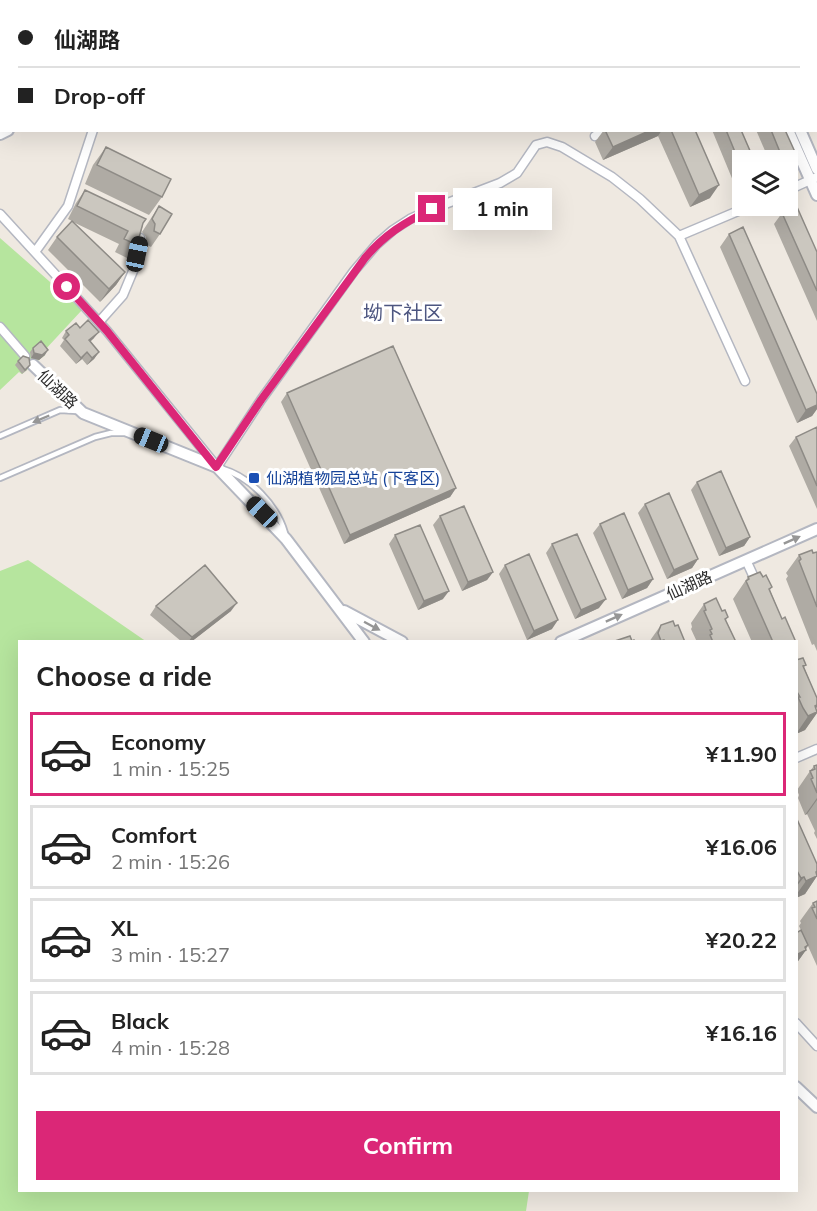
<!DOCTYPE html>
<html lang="en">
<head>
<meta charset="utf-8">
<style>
  :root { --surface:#fff; --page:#f2f2f2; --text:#222; --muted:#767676; --line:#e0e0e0; --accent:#db2777 }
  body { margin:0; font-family:Mulish,"Noto Sans SC",sans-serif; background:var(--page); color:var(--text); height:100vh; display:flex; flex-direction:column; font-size:22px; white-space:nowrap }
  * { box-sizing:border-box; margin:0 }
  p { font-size:20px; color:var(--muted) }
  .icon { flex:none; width:33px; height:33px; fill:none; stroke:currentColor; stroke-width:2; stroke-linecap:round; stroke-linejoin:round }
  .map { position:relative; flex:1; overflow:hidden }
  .side { position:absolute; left:18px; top:640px; width:780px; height:552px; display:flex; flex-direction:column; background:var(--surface); border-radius:0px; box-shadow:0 6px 24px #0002 }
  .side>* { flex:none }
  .banner { position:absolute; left:0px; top:0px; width:818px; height:132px; box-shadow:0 6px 24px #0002; display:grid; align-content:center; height:132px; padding:0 18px; background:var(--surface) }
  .controls { position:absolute; left:732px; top:150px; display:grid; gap:12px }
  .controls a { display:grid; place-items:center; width:66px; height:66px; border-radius:0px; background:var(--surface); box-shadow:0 6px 24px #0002; font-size:30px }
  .end { position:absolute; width:27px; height:27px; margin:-14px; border:8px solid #db2777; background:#fff; box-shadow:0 0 0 3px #fff }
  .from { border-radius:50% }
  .bubble { position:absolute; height:42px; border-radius:0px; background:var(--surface); box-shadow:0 6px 24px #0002; font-size:20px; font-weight:700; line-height:42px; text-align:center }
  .car { position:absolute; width:18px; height:36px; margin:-18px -9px; border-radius:8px; box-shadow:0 0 4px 2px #0007; background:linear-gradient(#222 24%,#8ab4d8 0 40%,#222 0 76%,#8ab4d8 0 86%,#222 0) }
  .banner b { display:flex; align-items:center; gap:21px; height:57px; font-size:22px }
  .banner b+b { border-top:2px solid var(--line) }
  .banner i { width:15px; height:15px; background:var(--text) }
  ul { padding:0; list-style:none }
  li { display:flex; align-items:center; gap:18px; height:84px; margin:0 12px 9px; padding:0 6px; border:3px solid var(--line); border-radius:0px }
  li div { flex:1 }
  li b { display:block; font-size:22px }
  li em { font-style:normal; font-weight:700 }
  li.selected { border-color:var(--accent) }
  li>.icon { width:54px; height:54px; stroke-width:1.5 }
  h2 { padding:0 18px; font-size:27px; line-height:72px }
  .primary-button { display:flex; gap:12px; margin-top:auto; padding:12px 18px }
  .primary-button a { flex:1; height:69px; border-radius:0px; background:var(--accent); color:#fff; font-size:24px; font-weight:700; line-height:69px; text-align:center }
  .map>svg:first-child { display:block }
  .industrial { fill:#e3e1e8 }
  .green { fill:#b6e59e }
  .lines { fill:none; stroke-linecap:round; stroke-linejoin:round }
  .service-casing { stroke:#b4b7c1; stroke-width:8 }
  .minor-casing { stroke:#b4b7c1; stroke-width:11 }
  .tertiary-casing { stroke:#b4b7c1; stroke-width:14 }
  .service { stroke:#fff; stroke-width:4.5 }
  .minor { stroke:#fff; stroke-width:8 }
  .tertiary { stroke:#fff; stroke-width:10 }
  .wall { fill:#afaba4 }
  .shaded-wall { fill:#8e8b86 }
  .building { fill:#cbc7bf; stroke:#8e8b86; stroke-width:1.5 }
  .oneway { fill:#969696 }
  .route { stroke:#db2777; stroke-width:8 }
  .transit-dot { fill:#1a4fb4; stroke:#fff; stroke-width:2 }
  .labels { text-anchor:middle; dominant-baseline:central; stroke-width:6; stroke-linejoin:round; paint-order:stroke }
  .street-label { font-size:16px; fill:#2e2e2e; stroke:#fff }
  .transit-label { font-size:16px; fill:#164399; stroke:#fff; text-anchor:start }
  .quarter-label { font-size:20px; fill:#4d5680; stroke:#fff }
</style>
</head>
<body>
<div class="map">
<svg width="817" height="1211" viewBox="0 0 817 1211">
  <rect width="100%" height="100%" fill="#efe9e1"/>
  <!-- industrial -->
  <path class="industrial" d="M0 0H289L2 2 0 125Z"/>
  <!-- green -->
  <path class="green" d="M0 238 82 310 43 352 45 355 22 374 19 372 0 390Z
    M28 560 147 642H20V1191H529L526 1211H0V571Z"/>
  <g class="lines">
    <!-- service casing -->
    <g class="service-casing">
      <path id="service" d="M0 436 60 410 77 411
        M223 469C250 477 277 505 285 533
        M0 478 95 437 111 433H124"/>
    </g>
    <!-- minor casing -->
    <g class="minor-casing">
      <path id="minor" d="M169 0V2
        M595 136 606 130
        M788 190 817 177
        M0 214 107 331 217 467 261 400 354 271 377 244 393 230 410 219 432 209 500 183 517 173 536 145 547 142 562 147 612 177 640 199 679 236 745 381
        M679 236 750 206
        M35 252 68 206 93 130
        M99 322 123 295 133 271 140 238
        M0 327 25 356
        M746 560 757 584
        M796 758 817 749
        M796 1023 817 1046"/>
    </g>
    <!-- tertiary casing -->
    <g class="tertiary-casing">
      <path id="tertiary" d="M730 0 731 2
        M742 0V2
        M301 2 305 0
        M759 2 762 0
        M788 130 817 195
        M800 130 817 169
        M0 134 8 130
        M33 365 83 413 217 467 286 539 364 642
        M344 611 402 642
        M561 642 817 529
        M796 1087 817 1107"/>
    </g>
    <!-- service -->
    <use href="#service" class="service"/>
    <!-- minor -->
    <use href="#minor" class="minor"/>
    <!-- tertiary -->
    <use href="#tertiary" class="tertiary"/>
  </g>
  <!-- wall -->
  <path class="wall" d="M56 0H104L105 2H57Z
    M118 0H166L167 2H119Z
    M206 0H251V2H207Z
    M816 7H817V68L816 66Z
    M604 130H695L710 198 690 207 658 136 603 160 595 142Z
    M712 130H741L742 160V186L736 188Z
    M756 130H785L788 160H769Z
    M106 147 162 197 149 215 85 184 93 165Z
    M85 190 143 225 137 245 127 258 115 252 119 244 73 222 125 272 116 285 100 302 48 250 57 237 72 221 68 219 76 203Z
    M159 206 160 234 151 247 145 244 146 237 142 232Z
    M782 213 817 252V321L774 224Z
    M729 234 817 394V409L812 416 797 423 720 247Z
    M80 328 94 338 90 342 99 352 94 359 87 365 82 359 76 364 60 346 64 340 62 338 66 331Z
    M33 348 45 355 39 360 31 358 30 352Z
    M18 361 27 370 22 374 15 365Z
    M287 393 456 488 450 497 344 544 281 402Z
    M817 427V509L789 446 796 437Z
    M697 482 750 537 744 546 719 556 691 490Z
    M645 504 698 559 692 568 667 579 638 513Z
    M440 516 493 572 487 580 462 591 433 525Z
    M600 524 653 579 647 588 622 599 593 533Z
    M395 535 443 599 418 610 389 544Z
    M552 544 599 608 575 619 546 553Z
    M817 552V651L814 644 812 645 786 579 788 576 786 573 799 555Z
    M505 565 552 629 527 640 499 574Z
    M748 577 772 587 770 590 782 619 794 642H752L733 599Z
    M704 604 722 611 728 617 726 620 736 642H697L691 629 692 627 691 623Z
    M156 606 231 611 191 642H182L150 615Z
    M661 625 675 626 685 642H649Z
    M796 660 806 665 804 667 817 698 816 708 817 713 805 730 796 734Z
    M817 765V839L814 833 815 831 807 814 805 815 798 798 799 795 797 790 810 771 814 766Z
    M796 817 817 864V876L805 894 796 898Z
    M817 901V966L808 946 806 949V950L796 964V928L798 932 801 930 799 926 801 923 800 921 813 903Z"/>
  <!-- shaded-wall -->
  <path class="shaded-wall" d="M651 130H662L658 136 603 160 613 147Z
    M795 152 788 162V160H780L782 157Z
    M742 180V186L736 188Z
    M719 185 710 198 690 207 699 195Z
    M125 272 116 285 100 302 109 289Z
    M99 332 94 338 84 347 89 340Z
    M48 350 45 355 39 360 31 358 34 353Z
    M87 352 82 359 76 364 81 358Z
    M99 352 94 359 87 365 92 358Z
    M817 405V409L812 416 797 423 806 410Z
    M456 488 450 497 344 544 350 535Z
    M750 537 744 546 719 556 726 548Z
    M698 559 692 568 667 579 674 570Z
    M493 572 487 580 462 591 468 582Z
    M653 579 647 588 622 599 628 590Z
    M449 591 443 599 418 610 424 601Z
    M606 599 599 608 575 619 581 610Z
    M237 603 231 611 191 642H188L192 637Z
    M558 620 552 629 527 640 534 631Z
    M817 705V707L812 714 817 712V713L805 730 796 734 815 706Z
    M817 798V800L807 814 805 815Z
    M817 871V873L814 877 817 876 805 894 796 898V895L806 881Z
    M804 877 796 887V885L801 878Z
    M808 945 804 951 806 950 796 964V955L805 947Z"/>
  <!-- building -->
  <path class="building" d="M71 0H104L105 2H71Z
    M133 0H166L167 2H134Z
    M221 0H251V1L222 2Z
    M519 0H534V2H520Z
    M617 0H631L632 2H617Z
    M661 0H675L676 2H661Z
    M709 0H724L725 2H710Z
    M816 7H817V35L816 32Z
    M0 60 2 63V110L0 111Z
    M605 130H651L613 147Z
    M671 130H695L719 185 699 195Z
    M726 130H741L754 160H742V169Z
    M771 130H785L795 152 782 157Z
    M106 147 171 179 162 197 97 165Z
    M85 190 146 219 143 223 137 245 124 239 128 231 77 206Z
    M159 206 172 214 160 234 154 231 155 224 152 219Z
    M797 207 817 252V291L782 213Z
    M72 221 125 272 109 289 57 237Z
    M743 227 817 394V405L806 410 729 234Z
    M88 320 99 332 89 340 99 352 92 358 87 352 81 358 65 339 69 335 66 331 76 323 80 328Z
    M41 341 48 350 42 355 34 353 33 348Z
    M393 346 456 488 350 535 287 393Z
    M23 356 29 358 30 365 25 370 18 361Z
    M817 427V486L796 437Z
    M721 471 750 537 726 548 697 482Z
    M669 493 698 559 674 570 645 504Z
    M464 506 493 572 468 582 440 516Z
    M624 513 653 579 628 590 600 524Z
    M420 525 449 591 424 601 395 535Z
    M577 534 606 599 581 610 552 544Z
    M812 550 813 553 817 552V607L799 561 801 559 799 555Z
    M529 554 558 620 534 631 505 565Z
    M205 565 237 603 192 637 156 606Z
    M760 572 763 577 766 575 772 587 769 589 782 619 785 617 795 640 792 642H773L746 581 749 579 748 577Z
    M716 598 722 611 725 610 728 617 725 619 736 642H713L710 635 712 634 710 630 712 629 704 611 706 610 704 604Z
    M673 621 675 626 678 625 685 642H665L664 640 661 641 658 633 661 625Z
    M630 636 632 641 634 640 635 642H612Z
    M803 658 806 665 803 666 817 698V705L815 706 817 712 808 716 803 708 798 697H800L796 690V660Z
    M817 765V793L811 779 813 778 810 771 815 769 814 766Z
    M796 817 817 864V871L816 872 817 876 806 881 804 877 801 878 796 869Z
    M817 901V919L812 908 815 907 813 903Z
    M796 928 798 932 801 930 808 945 805 947 806 950 796 955Z"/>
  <!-- one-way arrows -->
  <defs><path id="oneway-solid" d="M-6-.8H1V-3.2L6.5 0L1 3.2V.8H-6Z" transform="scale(1.5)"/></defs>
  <g class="oneway">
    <use href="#oneway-solid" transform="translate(41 419) rotate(157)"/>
    <use href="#oneway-solid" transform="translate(792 540) rotate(-24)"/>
    <use href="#oneway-solid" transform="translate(614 618) rotate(-24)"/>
    <use href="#oneway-solid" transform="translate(372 626) rotate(28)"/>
  </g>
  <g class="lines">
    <!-- route -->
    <path class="route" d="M67 287 107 331 216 467 261 400 365 258C384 235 405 222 432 209"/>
  </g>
  <!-- markers -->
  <rect class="transit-dot" x="248" y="472" width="12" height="12" rx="3"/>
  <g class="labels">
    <!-- street labels -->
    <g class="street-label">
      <text transform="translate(58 389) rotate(44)">仙湖路</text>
      <text transform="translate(689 585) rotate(-24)">仙湖路</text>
    </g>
    <!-- transit labels -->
    <g class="transit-label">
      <text x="266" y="478">仙湖植物园总站 (下客区)</text>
    </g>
    <!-- quarter labels -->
    <g class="quarter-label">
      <text x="403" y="312">坳下社区</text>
    </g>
  </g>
</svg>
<div class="controls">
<a><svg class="icon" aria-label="layers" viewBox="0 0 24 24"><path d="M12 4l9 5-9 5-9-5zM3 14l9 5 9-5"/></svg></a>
</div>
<i class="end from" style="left:67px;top:287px"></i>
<i class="end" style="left:432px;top:209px"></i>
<div class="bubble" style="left:453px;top:188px;width:99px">1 min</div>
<i class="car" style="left:137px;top:254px;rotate:12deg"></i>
<i class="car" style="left:151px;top:440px;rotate:292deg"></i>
<i class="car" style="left:262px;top:512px;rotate:314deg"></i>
<div class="banner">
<b><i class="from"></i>仙湖路</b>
<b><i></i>Drop-off</b>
</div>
<section class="side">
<h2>Choose a ride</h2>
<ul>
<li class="selected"><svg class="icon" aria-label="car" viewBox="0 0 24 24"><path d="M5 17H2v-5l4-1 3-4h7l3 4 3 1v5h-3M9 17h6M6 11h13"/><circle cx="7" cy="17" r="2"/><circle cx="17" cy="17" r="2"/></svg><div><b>Economy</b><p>1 min · 15:25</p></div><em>¥11.90</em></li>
<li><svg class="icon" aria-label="car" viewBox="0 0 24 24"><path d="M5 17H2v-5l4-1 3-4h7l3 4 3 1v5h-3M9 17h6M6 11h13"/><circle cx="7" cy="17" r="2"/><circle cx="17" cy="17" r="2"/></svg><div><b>Comfort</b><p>2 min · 15:26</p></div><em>¥16.06</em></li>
<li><svg class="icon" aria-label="car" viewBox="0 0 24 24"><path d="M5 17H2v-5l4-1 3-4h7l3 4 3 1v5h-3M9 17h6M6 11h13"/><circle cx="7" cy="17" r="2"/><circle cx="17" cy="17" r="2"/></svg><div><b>XL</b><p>3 min · 15:27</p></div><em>¥20.22</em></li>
<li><svg class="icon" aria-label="car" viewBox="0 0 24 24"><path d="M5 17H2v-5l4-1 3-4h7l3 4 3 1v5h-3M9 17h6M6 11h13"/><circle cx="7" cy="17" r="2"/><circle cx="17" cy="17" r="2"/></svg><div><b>Black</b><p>4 min · 15:28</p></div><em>¥16.16</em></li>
</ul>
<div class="primary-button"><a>Confirm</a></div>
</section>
</div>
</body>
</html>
